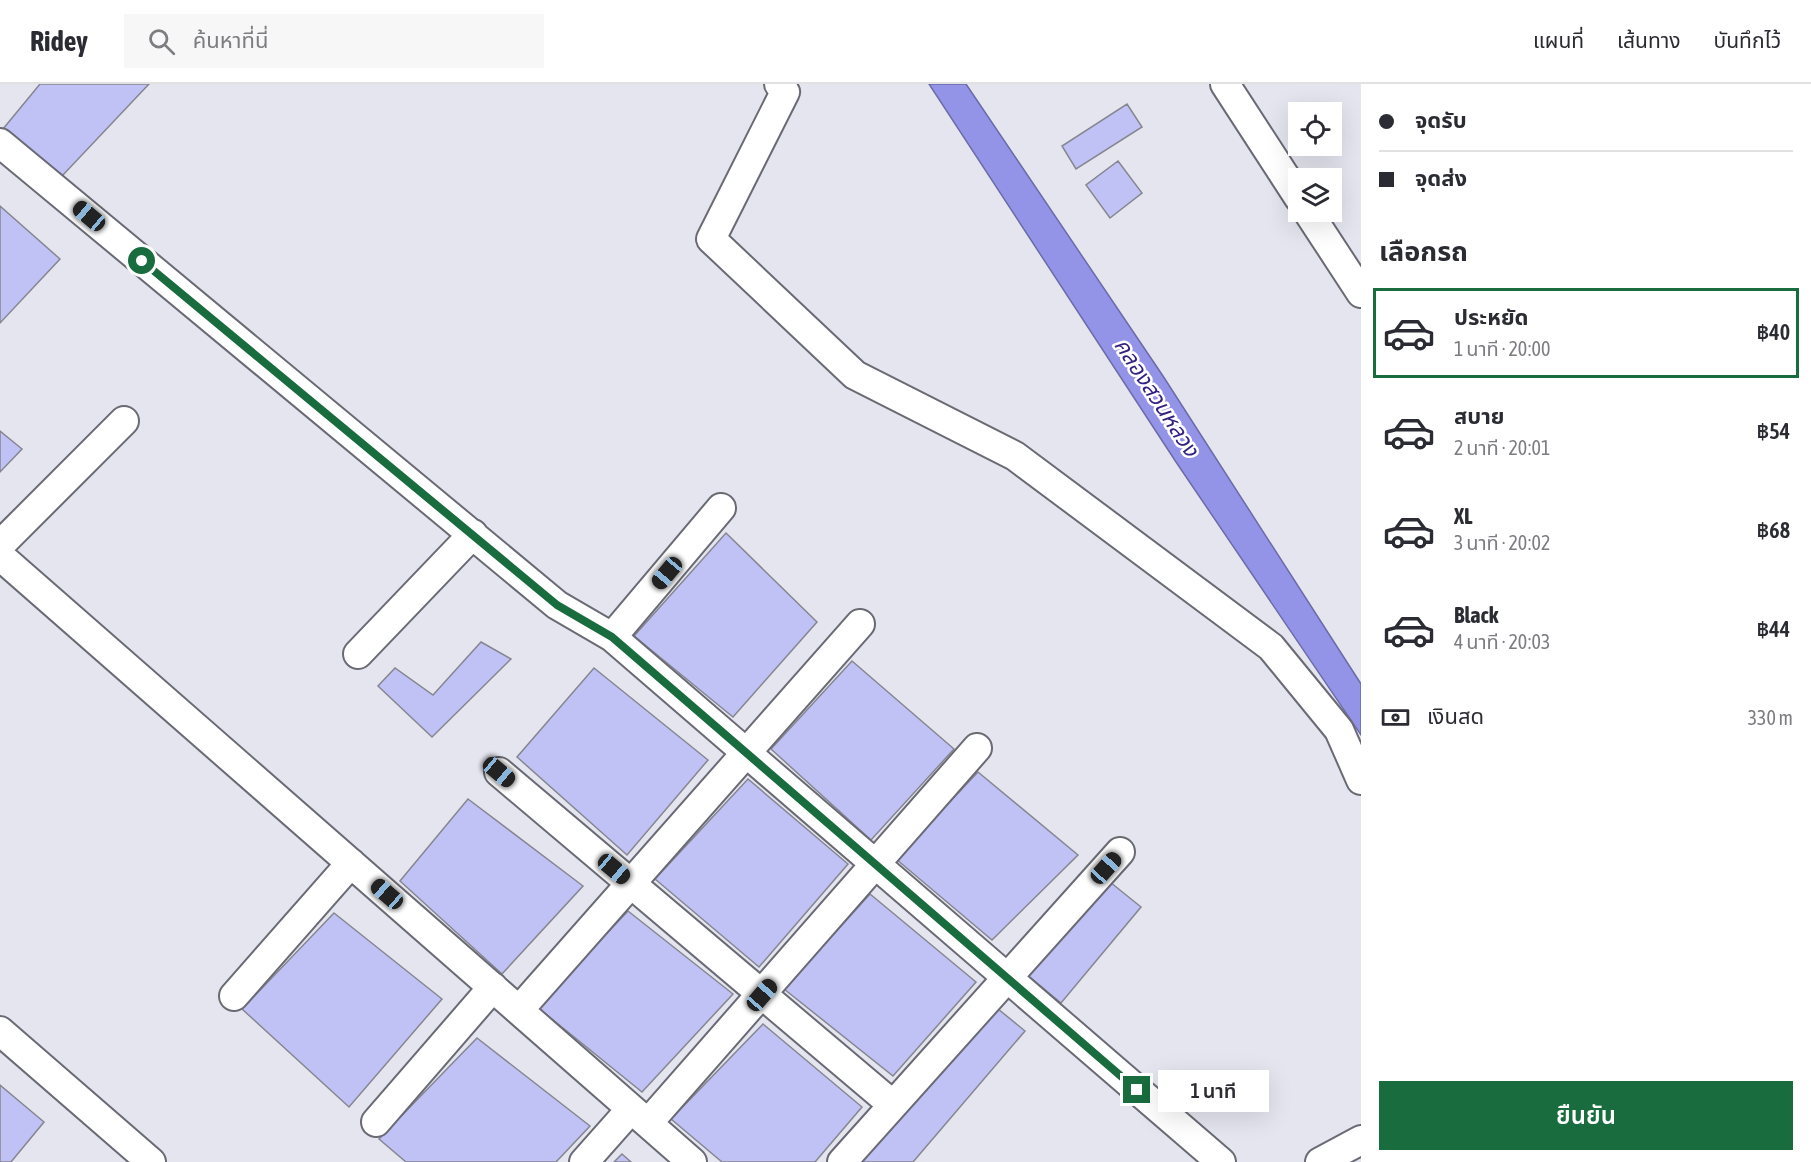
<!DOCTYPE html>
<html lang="th">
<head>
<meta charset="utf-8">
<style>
  :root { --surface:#fff; --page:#f7f7f7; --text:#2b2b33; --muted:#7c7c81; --line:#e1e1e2; --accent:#186c3d }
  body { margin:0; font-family:"Asap Condensed","Noto Sans Thai",sans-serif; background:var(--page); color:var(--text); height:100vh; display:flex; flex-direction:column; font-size:22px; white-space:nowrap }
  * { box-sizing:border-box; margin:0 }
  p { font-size:20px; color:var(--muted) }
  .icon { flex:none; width:33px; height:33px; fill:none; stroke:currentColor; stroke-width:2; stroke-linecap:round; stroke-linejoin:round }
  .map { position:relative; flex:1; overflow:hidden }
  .side { display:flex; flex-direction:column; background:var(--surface); width:450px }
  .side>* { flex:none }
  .top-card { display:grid; align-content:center; height:132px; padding:0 18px; background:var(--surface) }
  .fabs { position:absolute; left:1288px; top:18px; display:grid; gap:12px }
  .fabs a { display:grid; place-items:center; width:54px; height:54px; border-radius:0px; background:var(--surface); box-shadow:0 6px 24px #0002; font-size:30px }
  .end { position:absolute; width:27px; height:27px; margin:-14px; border:8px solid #186c3d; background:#fff; box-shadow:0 0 0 3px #fff }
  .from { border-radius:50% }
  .bubble { position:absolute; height:42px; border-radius:0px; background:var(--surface); box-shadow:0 6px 24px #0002; font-size:20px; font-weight:600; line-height:42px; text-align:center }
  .car { position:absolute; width:18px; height:36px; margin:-18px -9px; border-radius:8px; box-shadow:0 0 4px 2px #0007; background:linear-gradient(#222 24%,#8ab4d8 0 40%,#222 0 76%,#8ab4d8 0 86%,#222 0) }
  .top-card b { display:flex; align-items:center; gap:21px; height:57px; font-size:22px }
  .top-card b+b { border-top:2px solid var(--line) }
  .top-card i { width:15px; height:15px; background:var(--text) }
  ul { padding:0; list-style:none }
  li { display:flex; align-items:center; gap:18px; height:90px; margin:0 12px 9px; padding:0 6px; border:3px solid transparent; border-radius:0px }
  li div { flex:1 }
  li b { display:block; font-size:22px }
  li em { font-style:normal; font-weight:600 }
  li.current { border-color:var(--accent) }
  li>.icon { width:54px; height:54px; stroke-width:1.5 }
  h2 { padding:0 18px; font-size:27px; line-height:72px }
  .pay { display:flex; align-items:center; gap:15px; height:66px; padding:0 18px; font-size:22px }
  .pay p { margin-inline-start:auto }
  .primary-button { display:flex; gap:12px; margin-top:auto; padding:12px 18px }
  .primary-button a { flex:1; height:69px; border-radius:0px; background:var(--accent); color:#fff; font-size:24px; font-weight:600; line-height:69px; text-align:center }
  header { display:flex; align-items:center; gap:36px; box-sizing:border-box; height:84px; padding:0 30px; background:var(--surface); border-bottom:2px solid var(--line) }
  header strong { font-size:28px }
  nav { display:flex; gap:33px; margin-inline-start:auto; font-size:21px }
  .search { width:420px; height:54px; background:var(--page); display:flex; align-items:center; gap:15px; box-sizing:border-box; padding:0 21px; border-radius:0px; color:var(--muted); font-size:22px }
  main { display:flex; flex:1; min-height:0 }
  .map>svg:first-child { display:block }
  .water { fill:#9393e7; stroke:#6b6ba7; stroke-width:1.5 }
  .building { fill:#c0c2f6; stroke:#858690; stroke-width:1.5 }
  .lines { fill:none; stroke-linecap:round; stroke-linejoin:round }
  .minor-casing { stroke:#696a73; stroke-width:32 }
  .minor { stroke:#fff; stroke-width:28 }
  .route { stroke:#186c3d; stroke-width:8 }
  .labels { text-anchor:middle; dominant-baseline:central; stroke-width:5; stroke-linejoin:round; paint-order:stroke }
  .water-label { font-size:22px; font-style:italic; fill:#322181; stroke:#fff }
</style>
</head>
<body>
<header>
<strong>Ridey</strong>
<div class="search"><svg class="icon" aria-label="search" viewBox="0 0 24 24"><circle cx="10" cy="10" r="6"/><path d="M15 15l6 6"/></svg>ค้นหาที่นี่</div>
<nav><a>แผนที่</a><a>เส้นทาง</a><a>บันทึกไว้</a></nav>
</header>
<main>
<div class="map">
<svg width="1361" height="1078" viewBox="0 0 1361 1078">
  <rect width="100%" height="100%" fill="#e4e5ef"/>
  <!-- water -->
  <path class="water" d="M929 0H966L1163 292 1361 600V651L1176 378Z"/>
  <!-- building -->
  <path class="building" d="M40 0H149L62 92 3 45Z
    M1127 20 1142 43 1076 85 1062 62Z
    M1118 77 1142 109 1110 134 1086 101Z
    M0 122 60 175 0 239Z
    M0 347 22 365 0 388Z
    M726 449 817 538 733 633 634 552Z
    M481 558 511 575 432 653 378 602 395 584 433 611Z
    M852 577 954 665 871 756 771 665Z
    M594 584 708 676 627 771 517 673Z
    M978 688 1078 771 992 856 896 775Z
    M748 695 848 780 759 883 655 795Z
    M468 715 583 802 502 890 400 797Z
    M1110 798 1141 823 1061 919 1025 889Z
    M870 810 976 898 893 992 784 905Z
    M628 827 733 910 642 1008 537 923Z
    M334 829 442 915 349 1023 242 925Z
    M992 920 1025 947 913 1078H855Z
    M763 940 862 1023 815 1078H722L671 1035Z
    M477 954 590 1042 556 1078H406L379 1055Z
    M0 1001 44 1038 11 1078H0Z
    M622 1070 631 1078H614Z"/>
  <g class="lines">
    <!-- minor casing -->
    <g class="minor-casing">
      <path id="minor" d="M779 0 785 8 711 155 855 291 1015 372 1271 563 1339 646 1361 696
        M1225 0 1299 114
        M0 59 557 521 612 553 1221 1078
        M1308 128 1361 209
        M0 461 124 337
        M0 472 692 1078
        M612 553 721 424
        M358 570 473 450
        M499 688 893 1021
        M234 912 351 779
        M519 926 860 540
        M0 947 151 1078
        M376 1038 493 903
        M648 1039 977 664
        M584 1078 631 1025
        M842 1078 1120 768
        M1320 1078 1361 1056"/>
    </g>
    <!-- minor -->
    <use href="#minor" class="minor"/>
  </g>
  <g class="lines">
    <!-- route -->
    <path class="route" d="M142 177 557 521 612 553 1137 1006"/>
  </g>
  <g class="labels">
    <!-- water labels -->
    <g class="water-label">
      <text transform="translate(1157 313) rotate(57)">คลองสวนหลวง</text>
    </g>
  </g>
</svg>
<div class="fabs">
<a><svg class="icon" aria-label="locate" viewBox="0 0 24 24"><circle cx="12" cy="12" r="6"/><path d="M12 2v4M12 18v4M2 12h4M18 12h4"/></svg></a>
<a><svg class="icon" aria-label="layers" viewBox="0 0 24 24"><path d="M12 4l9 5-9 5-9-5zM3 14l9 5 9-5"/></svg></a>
</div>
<i class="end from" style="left:142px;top:177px"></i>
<i class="end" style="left:1137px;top:1006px"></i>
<div class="bubble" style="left:1158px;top:986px;width:111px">1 นาที</div>
<i class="car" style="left:89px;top:132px;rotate:310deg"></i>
<i class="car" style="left:667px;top:489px;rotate:220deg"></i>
<i class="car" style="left:499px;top:688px;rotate:130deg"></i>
<i class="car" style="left:1106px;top:784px;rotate:42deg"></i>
<i class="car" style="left:614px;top:785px;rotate:130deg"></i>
<i class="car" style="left:387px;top:810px;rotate:311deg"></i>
<i class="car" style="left:762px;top:911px;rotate:41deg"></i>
</div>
<section class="side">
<div class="top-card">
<b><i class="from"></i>จุดรับ</b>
<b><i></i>จุดส่ง</b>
</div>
<h2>เลือกรถ</h2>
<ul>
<li class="current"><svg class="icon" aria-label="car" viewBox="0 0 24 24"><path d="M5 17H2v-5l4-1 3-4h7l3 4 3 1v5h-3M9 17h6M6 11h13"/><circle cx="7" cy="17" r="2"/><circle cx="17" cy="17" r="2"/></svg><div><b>ประหยัด</b><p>1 นาที · 20:00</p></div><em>฿40</em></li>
<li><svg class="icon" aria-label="car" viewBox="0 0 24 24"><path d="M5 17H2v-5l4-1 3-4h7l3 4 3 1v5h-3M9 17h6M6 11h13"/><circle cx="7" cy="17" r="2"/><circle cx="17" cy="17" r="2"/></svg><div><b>สบาย</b><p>2 นาที · 20:01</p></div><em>฿54</em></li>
<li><svg class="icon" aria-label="car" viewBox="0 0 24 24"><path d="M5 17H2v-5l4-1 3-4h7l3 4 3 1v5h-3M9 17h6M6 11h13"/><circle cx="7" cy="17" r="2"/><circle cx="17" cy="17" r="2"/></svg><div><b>XL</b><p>3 นาที · 20:02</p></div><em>฿68</em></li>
<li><svg class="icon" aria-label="car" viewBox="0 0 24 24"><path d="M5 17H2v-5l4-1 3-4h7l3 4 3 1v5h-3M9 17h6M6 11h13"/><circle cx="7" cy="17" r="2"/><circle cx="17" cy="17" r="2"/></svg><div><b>Black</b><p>4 นาที · 20:03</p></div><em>฿44</em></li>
</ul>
<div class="pay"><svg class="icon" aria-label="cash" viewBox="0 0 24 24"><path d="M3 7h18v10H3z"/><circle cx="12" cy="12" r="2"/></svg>เงินสด<p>330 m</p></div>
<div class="primary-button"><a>ยืนยัน</a></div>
</section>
</main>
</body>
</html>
